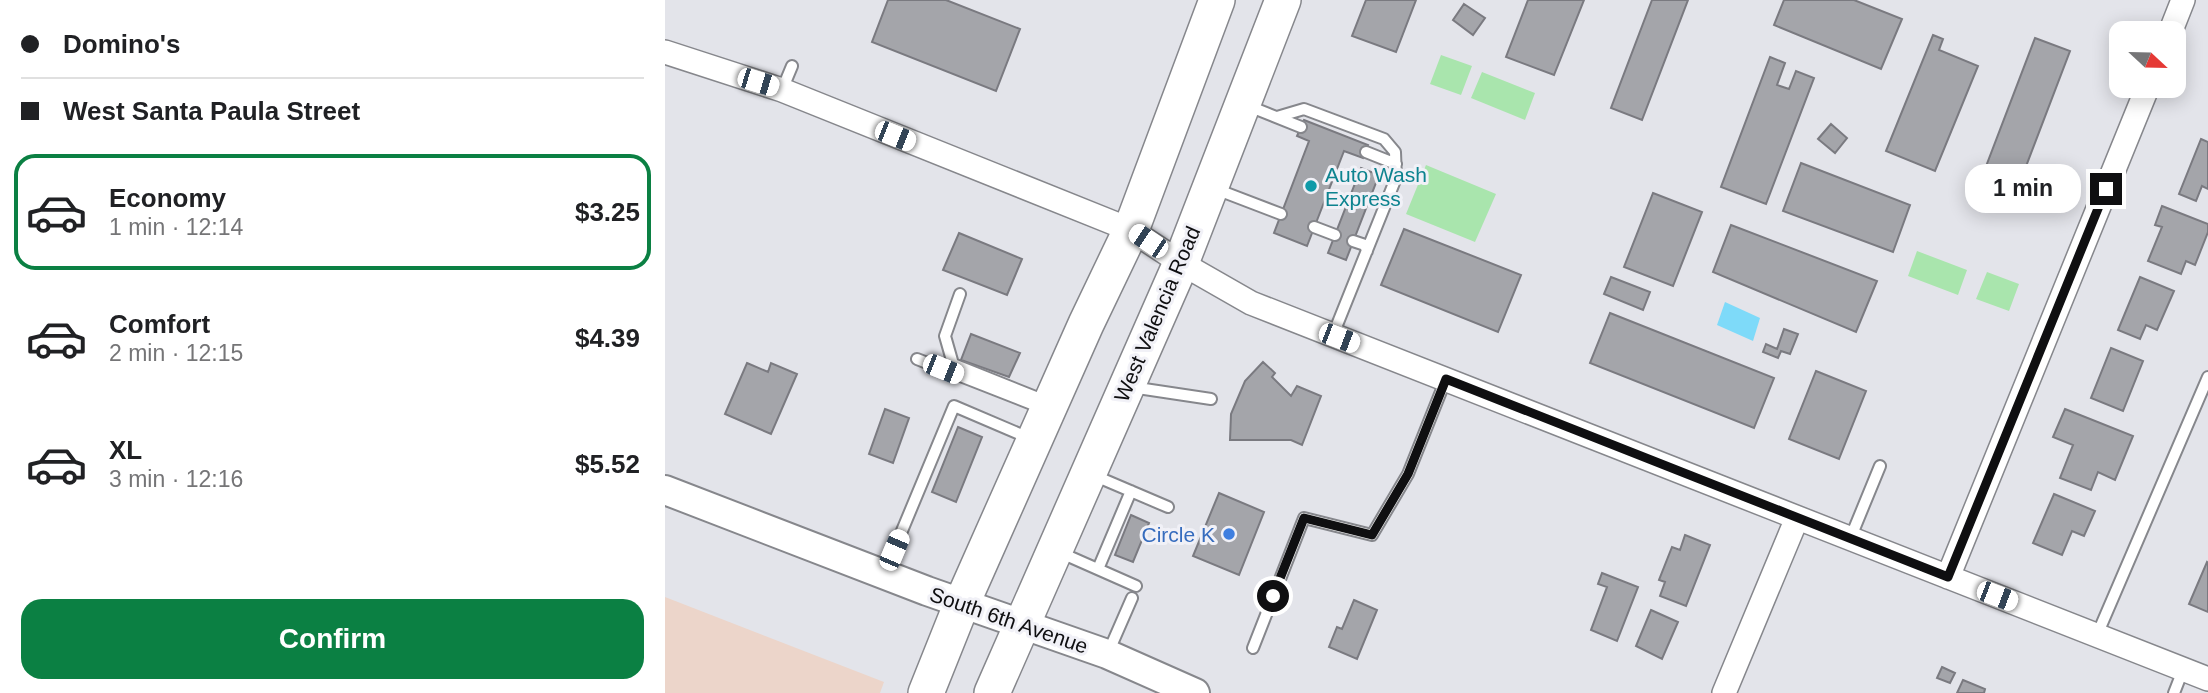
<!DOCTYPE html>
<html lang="en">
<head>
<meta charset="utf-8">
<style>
  :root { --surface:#fff; --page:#f2f2f2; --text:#202124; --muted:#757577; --line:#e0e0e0; --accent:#0b8043 }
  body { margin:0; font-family:Helvetica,sans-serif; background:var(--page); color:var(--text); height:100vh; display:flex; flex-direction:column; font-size:26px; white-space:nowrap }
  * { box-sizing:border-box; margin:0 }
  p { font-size:23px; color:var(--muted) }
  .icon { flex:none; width:38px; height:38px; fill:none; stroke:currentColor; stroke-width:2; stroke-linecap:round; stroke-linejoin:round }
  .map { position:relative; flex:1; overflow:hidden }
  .details { display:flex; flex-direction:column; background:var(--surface); width:665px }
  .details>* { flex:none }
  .hud { display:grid; align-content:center; height:154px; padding:0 21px; background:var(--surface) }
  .needle { width:46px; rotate:112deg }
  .buttons { position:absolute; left:1444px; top:21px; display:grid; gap:14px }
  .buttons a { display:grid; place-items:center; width:77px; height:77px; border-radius:14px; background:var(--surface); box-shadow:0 4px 18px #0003; font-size:35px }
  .end { position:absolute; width:32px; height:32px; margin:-16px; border:9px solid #0f0f11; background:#fff; box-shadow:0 0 0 4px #fff }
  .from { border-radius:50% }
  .bubble { position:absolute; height:49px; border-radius:21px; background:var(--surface); box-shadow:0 4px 18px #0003; font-size:23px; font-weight:700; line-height:49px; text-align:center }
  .car { position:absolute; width:21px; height:42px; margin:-21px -10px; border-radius:9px; box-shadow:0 0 5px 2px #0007; background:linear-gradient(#fff 24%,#345 0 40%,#fff 0 76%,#345 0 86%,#fff 0) }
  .hud b { display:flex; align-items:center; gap:24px; height:66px; font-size:26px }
  .hud b+b { border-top:2px solid var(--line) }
  .hud i { width:18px; height:18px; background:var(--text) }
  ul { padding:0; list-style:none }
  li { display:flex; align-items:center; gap:21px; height:116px; margin:0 14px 10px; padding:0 7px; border:4px solid transparent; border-radius:21px }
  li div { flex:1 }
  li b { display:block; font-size:26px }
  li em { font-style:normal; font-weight:700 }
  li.on { border-color:var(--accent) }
  li>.icon { width:63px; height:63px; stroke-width:1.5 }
  .cta { display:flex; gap:14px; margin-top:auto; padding:14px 21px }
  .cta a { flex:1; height:80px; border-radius:21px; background:var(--accent); color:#fff; font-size:28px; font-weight:700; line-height:80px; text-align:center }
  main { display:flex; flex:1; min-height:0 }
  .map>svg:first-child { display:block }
  .industrial { fill:#ecd5ca }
  .green { fill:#a9e5ad }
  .water { fill:#7edaf9 }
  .building { fill:#a4a5aa; stroke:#7a7a80; stroke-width:2 }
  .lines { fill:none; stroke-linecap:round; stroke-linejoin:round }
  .service-casing { stroke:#86878c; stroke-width:14 }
  .minor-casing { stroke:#86878c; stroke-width:26 }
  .tertiary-casing { stroke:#86878c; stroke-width:32 }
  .primary-casing { stroke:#86878c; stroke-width:38 }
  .service { stroke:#fff; stroke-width:10 }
  .minor { stroke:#fff; stroke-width:23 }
  .tertiary { stroke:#fff; stroke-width:28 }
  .primary { stroke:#fff; stroke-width:35 }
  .route { stroke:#0f0f11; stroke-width:9 }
  .culture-dot { fill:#0f9aa8; stroke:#f1f1f7; stroke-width:2.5 }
  .shop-dot { fill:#3f7fe0; stroke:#f1f1f7; stroke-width:2.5 }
  .labels { text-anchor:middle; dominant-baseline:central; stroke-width:6; stroke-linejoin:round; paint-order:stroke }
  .culture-label { font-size:21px; fill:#0d838f; stroke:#f1f1f7; text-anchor:start }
  .street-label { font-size:21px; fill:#0f0f11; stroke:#f1f1f7 }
  .shop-label { font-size:21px; fill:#366cbe; stroke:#f1f1f7; text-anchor:end }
</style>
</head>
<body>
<main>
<section class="details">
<div class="hud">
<b><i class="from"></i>Domino's</b>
<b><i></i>West Santa Paula Street</b>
</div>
<ul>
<li class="on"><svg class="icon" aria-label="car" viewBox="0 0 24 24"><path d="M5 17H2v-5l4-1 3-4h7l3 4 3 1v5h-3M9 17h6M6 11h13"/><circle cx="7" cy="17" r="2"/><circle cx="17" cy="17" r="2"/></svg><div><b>Economy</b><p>1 min · 12:14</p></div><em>$3.25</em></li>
<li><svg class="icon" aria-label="car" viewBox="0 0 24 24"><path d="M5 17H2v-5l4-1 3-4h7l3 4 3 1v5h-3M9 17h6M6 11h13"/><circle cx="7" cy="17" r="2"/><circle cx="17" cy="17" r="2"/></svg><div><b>Comfort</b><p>2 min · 12:15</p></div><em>$4.39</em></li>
<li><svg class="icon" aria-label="car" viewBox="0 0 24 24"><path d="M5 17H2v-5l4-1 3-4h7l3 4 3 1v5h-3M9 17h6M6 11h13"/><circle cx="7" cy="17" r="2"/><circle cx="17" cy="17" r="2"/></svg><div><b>XL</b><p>3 min · 12:16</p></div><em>$5.52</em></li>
</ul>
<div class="cta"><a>Confirm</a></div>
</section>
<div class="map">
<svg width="1543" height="693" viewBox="0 0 1543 693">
  <rect width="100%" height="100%" fill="#e3e4ea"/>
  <!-- industrial -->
  <path class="industrial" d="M0 597 219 682 215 693H0Z"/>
  <!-- green -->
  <path class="green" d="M776 55 807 66 796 95 765 84Z
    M817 72 870 93 860 120 806 98Z
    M761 165 831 194 810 242 741 214Z
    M1252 251 1302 270 1293 295 1243 276Z
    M1322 272 1354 284 1344 311 1311 299Z"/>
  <!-- water -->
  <path class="water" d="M1060 302 1095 318 1088 341 1052 325Z"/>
  <!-- building -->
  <path class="building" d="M223 0H281L355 29 331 91 207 42Z
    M701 0H751L731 52 687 36Z
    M863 0H919L889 75 841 57Z
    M987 0H1023L977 120 946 108Z
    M1119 0H1189L1237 19 1216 69 1109 25Z
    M799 4 820 18 808 35 788 20Z
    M1268 35 1278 39 1274 50 1313 66 1270 171 1221 151Z
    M1370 38 1405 51 1347 203 1312 190Z
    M1105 57 1120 63 1112 85 1124 89 1131 71 1149 78 1101 204 1056 187Z
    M639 120 703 145 698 158 679 151 642 246 609 233 644 141 632 136Z
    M1166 124 1182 138 1170 153 1153 139Z
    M1536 139 1543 142V189L1537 186 1531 201 1514 194Z
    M1136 163 1245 205 1228 252 1118 211Z
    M696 168 714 175 681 260 663 253Z
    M988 193 1037 212 1008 286 959 267Z
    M1497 206 1543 224V232L1530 265 1521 261 1516 274 1483 261 1497 227 1490 225Z
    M1066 225 1212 281 1191 332 1048 272Z
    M739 229 856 275 833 332 716 285Z
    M294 233 357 259 342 295 278 270Z
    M946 277 985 292 978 310 939 294Z
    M1475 277 1509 291 1492 330 1481 325 1475 339 1453 330Z
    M945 313 1109 378 1089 428 925 363Z
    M1119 329 1133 334 1125 354 1116 351 1113 358 1098 352 1101 344 1112 349Z
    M306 334 355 353 344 377 296 360Z
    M1446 348 1478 361 1458 411 1426 398Z
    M598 362 610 373 607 377 626 396 632 386 656 396 637 445 626 440H565L566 414 580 381Z
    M82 363 103 372 106 363 132 374 106 434 60 414Z
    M1151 371 1201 391 1174 459 1124 439Z
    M220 409 244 418 228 463 204 454Z
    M1400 409 1468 436 1450 480 1433 472 1426 490 1395 478 1408 445 1388 437Z
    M293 427 317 437 291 502 267 492Z
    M554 493 599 512 574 575 528 556Z
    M1389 494 1430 511 1419 536 1407 531 1397 555 1368 543Z
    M466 515 484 523 468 562 450 555Z
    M1020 535 1045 545 1021 606 995 596 1000 582 994 580 1007 547 1015 550Z
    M1542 562 1543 563V612L1524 604Z
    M937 573 973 587 952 641 926 630 942 587 933 584Z
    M689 600 712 610 692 659 664 647 672 627 677 629Z
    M986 610 1013 622 997 659 971 646Z
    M1277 667 1290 673 1285 683 1272 678Z
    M1298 680 1320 689 1319 693H1292Z"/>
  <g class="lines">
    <!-- service casing -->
    <g class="service-casing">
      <path id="service" d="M117 90 127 66
        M581 105 636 127
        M612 117 639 109 719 139 730 152 731 178 668 335
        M701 152 731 164
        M548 188 616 214
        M649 227 670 235
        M688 241 700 245 702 251
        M295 294 280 336 288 364 383 402
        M252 359 377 408
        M466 387 546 399
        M428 475 503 507
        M1185 539 1215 466
        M394 552 471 586
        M433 569 466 491
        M219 574 289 406 364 438
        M1432 635 1543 377
        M588 648 639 518 707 535 743 474 781 379
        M443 653 467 598
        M1509 693 1518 670"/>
    </g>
    <!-- minor casing -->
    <g class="minor-casing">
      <path id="minor" d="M1505 33 1518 0
        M0 52 117 90 466 230 516 263 586 303 1543 679
        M1283 577 1483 86
        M1059 693 1132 518"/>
    </g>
    <!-- tertiary casing -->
    <g class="tertiary-casing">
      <path id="tertiary" d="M0 490 262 591 442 654 530 693"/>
    </g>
    <!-- primary casing -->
    <g class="primary-casing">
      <path id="primary" d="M261 693 297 603 421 324 466 230 552 0
        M327 693 516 263 618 0"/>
    </g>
    <!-- service -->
    <use href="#service" class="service"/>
    <!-- minor -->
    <use href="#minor" class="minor"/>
    <!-- tertiary -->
    <use href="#tertiary" class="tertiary"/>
    <!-- primary -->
    <use href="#primary" class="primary"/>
  </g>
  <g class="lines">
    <!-- route -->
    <path class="route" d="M608 596 639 518 707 535 743 474 781 379 1283 577 1441 189"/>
  </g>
  <!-- markers -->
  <circle class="culture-dot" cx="646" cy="186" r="7"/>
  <circle class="shop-dot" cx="564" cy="534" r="7"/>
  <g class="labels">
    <!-- culture labels -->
    <g class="culture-label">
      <text x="660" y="174">Auto Wash<tspan x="660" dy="24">Express</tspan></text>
    </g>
    <!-- street labels -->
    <g class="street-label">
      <text transform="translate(492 314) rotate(-67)">West Valencia Road</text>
      <text transform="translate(344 620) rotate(19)">South 6th Avenue</text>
    </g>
    <!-- shop labels -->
    <g class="shop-label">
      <text x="550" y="534">Circle K</text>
    </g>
  </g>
</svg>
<div class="buttons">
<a><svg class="needle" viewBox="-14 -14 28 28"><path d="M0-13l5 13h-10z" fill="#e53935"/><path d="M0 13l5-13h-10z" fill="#757577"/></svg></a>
</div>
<i class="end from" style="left:608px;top:596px"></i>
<i class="end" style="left:1441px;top:189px"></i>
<div class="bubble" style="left:1300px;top:164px;width:116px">1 min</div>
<i class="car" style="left:93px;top:82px;rotate:107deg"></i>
<i class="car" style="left:230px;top:136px;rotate:112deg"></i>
<i class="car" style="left:483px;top:241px;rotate:304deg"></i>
<i class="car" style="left:674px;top:338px;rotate:111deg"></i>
<i class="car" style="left:278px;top:369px;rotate:112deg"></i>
<i class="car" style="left:229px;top:550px;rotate:23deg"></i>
<i class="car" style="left:1332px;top:596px;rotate:111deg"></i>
</div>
</main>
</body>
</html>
